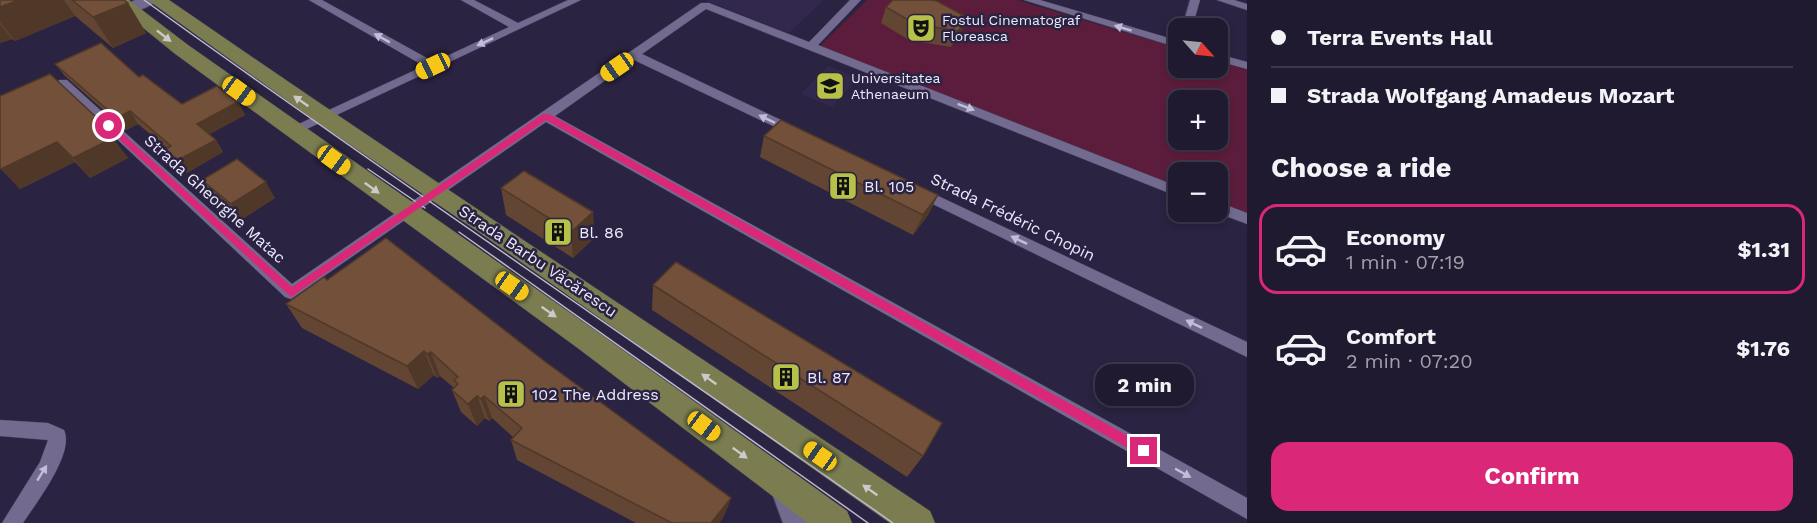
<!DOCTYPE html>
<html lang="en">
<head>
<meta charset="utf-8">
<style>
  :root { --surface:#201a31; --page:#2d273d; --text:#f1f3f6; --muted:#a2a1ab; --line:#3d384d; --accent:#db2777 }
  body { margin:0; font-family:"Work Sans",sans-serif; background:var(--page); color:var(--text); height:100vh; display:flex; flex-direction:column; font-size:22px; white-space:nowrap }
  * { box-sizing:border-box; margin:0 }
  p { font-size:20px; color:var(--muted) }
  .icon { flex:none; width:33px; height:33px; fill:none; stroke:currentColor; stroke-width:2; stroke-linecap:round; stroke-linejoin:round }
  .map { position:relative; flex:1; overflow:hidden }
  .drawer { display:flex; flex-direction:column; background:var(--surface); width:570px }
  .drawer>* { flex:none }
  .guide { display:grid; align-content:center; height:132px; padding:0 24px; background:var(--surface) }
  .needle { width:39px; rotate:117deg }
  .controls { position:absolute; left:1168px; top:18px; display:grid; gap:12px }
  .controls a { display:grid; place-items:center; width:60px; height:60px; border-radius:12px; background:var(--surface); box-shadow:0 3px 9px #0003,0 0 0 2px var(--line); font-size:30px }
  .end { position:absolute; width:27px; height:27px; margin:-14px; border:8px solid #db2777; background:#fff; box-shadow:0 0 0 3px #fff }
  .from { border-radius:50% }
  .bubble { position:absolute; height:42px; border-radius:18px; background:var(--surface); box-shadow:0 3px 9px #0003,0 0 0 2px var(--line); font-size:20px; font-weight:700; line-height:42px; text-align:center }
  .car { position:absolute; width:18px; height:36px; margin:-18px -9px; border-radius:8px; box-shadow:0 0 4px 2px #0007; background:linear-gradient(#f5c518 24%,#345 0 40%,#f5c518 0 76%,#345 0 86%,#f5c518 0) }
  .guide b { display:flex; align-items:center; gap:21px; height:57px; font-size:22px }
  .guide b+b { border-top:2px solid var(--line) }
  .guide i { width:15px; height:15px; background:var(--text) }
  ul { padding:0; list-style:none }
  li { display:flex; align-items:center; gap:18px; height:90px; margin:0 12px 9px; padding:0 12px; border:3px solid transparent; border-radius:18px }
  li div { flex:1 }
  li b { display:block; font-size:22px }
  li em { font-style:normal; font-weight:700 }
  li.active { border-color:var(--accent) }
  li>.icon { width:54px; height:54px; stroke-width:1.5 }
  h2 { padding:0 24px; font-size:27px; line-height:72px }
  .primary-button { display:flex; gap:12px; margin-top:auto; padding:12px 24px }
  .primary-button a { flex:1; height:69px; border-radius:18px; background:var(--accent); color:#fff; font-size:24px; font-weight:700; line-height:69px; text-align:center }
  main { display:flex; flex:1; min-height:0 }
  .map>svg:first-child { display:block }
  .built { fill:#32284d }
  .green { fill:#5b1d3b; fill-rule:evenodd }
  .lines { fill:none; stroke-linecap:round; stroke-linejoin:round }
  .street-casing { stroke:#47415b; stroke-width:1 }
  .secondary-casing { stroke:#47415b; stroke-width:2 }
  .primary-casing { stroke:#47415b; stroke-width:1 }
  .street { fill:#726b8f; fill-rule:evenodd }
  .secondary { fill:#726b8f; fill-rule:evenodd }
  .primary { fill:#7b7d51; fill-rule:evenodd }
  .tram { stroke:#bcb8ce; stroke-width:1.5 }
  .wall { fill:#624532 }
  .shaded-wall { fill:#503829 }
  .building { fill:#72503a; stroke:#503829; stroke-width:1.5 }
  .oneway { fill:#c2bed7 }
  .oneway2 { fill:#cbc9ca }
  .route { fill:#db2777 }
  .labels { text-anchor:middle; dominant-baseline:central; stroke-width:5; stroke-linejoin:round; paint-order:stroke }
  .far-poi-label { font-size:14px; fill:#edeafe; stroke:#2a2341; text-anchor:start }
  .poi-label { font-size:16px; fill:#edeafe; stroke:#2a2341; text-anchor:start }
  .street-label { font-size:16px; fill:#edeafe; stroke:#2a2341 }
</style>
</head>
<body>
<main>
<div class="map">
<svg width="1247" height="523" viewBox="0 0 1247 523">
  <rect width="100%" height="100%" fill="#2a2341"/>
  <!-- built -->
  <path class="built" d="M705 0H824L789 33Z
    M828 66 858 78 832 107 801 94Z"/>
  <!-- green -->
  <path class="green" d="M867 0H1017L1179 49V68H1218V61L1247 70V214L1218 203V172H1179V187L820 46ZM1179 100H1218V140H1179Z"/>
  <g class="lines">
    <!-- street casing -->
    <g class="street-casing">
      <path id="street" d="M309 0H322L434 62 509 27 461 0H474L518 23 568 0H581L294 135 288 131 290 128 424 66Z
        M850 0H861L818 45 1179 187V197L706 9 642 54 800 129 802 132 800 135H792L634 60 555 116 1247 498V519L546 122 291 299 285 297 57 83 59 80H67L292 284 701 3H709L809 42Z
        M1024 0H1040L1179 41V48Z
        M1190 0H1200L1192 28H1182Z
        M1217 0H1234L1247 4V10Z
        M1218 54 1247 62V69L1218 61Z
        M917 186 1247 342V357L912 194 910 191Z
        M1218 202 1247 213V224L1215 212H1218Z
        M0 420 48 423 64 430C75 453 36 503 23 523H2L40 462 48 440 0 436Z"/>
    </g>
    <!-- secondary casing -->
    <g class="secondary-casing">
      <path id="secondary" d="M135 0H157C150 7 134 14 123 11L121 8Z
        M783 471 793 475 813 523H783L769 485 773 475Z"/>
    </g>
    <!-- primary casing -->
    <g class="primary-casing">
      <path id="primary" d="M109 0H129L188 45 599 333 847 511 852 523H808L579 349 174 53Z
        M148 0H169C420 173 676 341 930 511L935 523H890L480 233 317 122Z"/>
    </g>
    <!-- street -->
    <use href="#street" class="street"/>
    <!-- secondary -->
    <use href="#secondary" class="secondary"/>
    <!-- primary -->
    <use href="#primary" class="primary"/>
    <!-- tram -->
    <path class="tram" d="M144 0C391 178 644 348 893 523
      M368 169 425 208
      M459 232 868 523"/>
  </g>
  <!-- wall -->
  <path class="wall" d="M0 0H124L128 3 146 33 113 48 75 16 15 41 12 39 0 43Z
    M931 0 961 33 951 47 909 40 881 23 886 7Z
    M55 64 139 77 182 104 238 102 245 115 209 134 216 140 223 152 187 173 174 162 165 149 167 148 138 124 126 130 65 76Z
    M96 117 128 158 90 178 75 162 20 189 0 168Z
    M764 136 938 195 928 215 913 235 760 157Z
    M202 180 275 198 241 220 213 196Z
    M501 188 593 212 594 238 573 258 506 215Z
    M327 280 543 360 731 498 724 516 719 523H636L517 460 511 440 513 437 492 418 489 421 485 418 477 426 461 412 452 390 454 388 440 376 437 378 434 375 418 389 302 328 286 304Z
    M653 285 923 456 907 477 652 310Z"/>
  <!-- shaded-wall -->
  <path class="shaded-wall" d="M19 0H64L75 16 15 41 0 22V7Z
    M128 3 146 33 113 48 93 17Z
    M968 18 961 33 951 47 958 31Z
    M0 24 12 39 0 43Z
    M238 102 245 115 205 137 197 124Z
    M130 111 138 124 126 130 117 118Z
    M96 117 112 138 93 119Z
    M113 138 128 158 90 178 73 158Z
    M216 140 223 152 187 173 178 160Z
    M57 142 75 162 20 189 1 169Z
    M266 182 275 198 241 220 231 204Z
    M938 195 928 215 913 235 923 215Z
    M593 212 594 238 573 258 571 232Z
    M424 351 434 375 418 389 407 366Z
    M431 352 440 376 437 378 427 354Z
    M477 396 485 418 477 426 468 404Z
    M484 396 492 418 489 421 481 399Z
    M731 498 724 516 719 523H711Z"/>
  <!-- building -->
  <path class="building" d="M0 0H19L0 7Z
    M72 0H124L128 3 93 17Z
    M893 0H931L937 1 968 18 958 31 915 24 886 7Z
    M101 43 139 77 143 75 182 104 217 86 238 102 197 124 216 140 178 160 165 149 171 146 130 111 117 118 55 64Z
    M50 74 96 117 93 119 113 138 73 158 57 142 1 169 0 168V96Z
    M781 120 938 195 923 215 764 136Z
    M237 159 266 182 231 204 202 180Z
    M524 171 593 212 571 232 501 188Z
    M386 238 543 360 731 498 711 523H672L511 440 522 428 484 396 481 399 477 396 468 404 452 390 458 384 454 380 458 377 431 352 427 354 424 351 407 366 286 304 324 277 327 280Z
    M676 262 942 423 923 456 653 285Z"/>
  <!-- one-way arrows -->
  <defs><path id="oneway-solid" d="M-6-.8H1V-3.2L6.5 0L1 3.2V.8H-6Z" transform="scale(1.5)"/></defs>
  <g class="oneway">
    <use href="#oneway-solid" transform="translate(1123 28) rotate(-163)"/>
    <use href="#oneway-solid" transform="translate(382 38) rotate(-151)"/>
    <use href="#oneway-solid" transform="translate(485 42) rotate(155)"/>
    <use href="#oneway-solid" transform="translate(966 107) rotate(21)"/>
    <use href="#oneway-solid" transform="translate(767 119) rotate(-154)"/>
    <use href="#oneway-solid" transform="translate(1019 240) rotate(-154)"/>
    <use href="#oneway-solid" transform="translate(1194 324) rotate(-154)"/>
    <use href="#oneway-solid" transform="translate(42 473) rotate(-58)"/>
    <use href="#oneway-solid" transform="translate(1183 473) rotate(29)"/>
  </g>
  <g class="oneway2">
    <use href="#oneway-solid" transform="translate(164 36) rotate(38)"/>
    <use href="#oneway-solid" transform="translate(301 101) rotate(-145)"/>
    <use href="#oneway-solid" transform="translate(372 188) rotate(36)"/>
    <use href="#oneway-solid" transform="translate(549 312) rotate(35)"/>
    <use href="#oneway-solid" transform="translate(709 379) rotate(-145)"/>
    <use href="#oneway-solid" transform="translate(740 453) rotate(36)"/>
    <use href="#oneway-solid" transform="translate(870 490) rotate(-145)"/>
  </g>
  <!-- route -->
  <path class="route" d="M543 114H549L1148 447V455H1140L546 120 291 297 105 126 112 124 292 287Z"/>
  <!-- icons -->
  <defs>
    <g id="theatre-square" transform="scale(1.5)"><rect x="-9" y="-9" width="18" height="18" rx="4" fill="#b7c148" stroke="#2a2341"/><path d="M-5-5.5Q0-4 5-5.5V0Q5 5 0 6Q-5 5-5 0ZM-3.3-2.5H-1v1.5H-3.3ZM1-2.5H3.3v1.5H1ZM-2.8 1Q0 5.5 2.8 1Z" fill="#111"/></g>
    <g id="university-square" transform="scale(1.5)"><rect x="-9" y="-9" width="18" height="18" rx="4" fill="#b7c148" stroke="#2a2341"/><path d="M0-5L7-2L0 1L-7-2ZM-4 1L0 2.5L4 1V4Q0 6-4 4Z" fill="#111"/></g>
    <g id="building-square" transform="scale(1.5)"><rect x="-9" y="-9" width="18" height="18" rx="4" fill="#b7c148" stroke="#2a2341"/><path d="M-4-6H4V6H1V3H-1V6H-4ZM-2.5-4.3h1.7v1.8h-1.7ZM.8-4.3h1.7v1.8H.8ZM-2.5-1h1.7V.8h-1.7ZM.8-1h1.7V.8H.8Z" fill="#111"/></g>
  </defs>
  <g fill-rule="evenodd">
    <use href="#theatre-square" x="921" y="28"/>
    <use href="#university-square" x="830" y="86"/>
    <use href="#building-square" x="843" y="186"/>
    <use href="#building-square" x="558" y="232"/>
    <use href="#building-square" x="786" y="377"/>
    <use href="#building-square" x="511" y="394"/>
  </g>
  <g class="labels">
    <!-- far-poi labels -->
    <g class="far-poi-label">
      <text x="942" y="20">Fostul Cinematograf<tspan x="942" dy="16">Floreasca</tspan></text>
      <text x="851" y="78">Universitatea<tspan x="851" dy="16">Athenaeum</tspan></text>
    </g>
    <!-- poi labels -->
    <g class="poi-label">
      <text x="864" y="186">Bl. 105</text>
      <text x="579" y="232">Bl. 86</text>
      <text x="807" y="377">Bl. 87</text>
      <text x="532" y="394">102 The Address</text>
    </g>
    <!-- street labels -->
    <g class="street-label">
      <text transform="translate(215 199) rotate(42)">Strada Gheorghe Matac</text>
      <text transform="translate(1013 217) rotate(26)">Strada Frédéric Chopin</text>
      <text transform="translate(538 261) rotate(34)">Strada Barbu Văcărescu</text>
    </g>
  </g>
</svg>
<div class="controls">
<a><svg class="needle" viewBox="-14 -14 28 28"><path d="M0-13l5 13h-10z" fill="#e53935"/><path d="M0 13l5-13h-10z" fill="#a2a1ab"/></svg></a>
<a>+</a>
<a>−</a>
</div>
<i class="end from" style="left:109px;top:126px"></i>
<i class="end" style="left:1144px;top:451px"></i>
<div class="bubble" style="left:1095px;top:364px;width:99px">2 min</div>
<i class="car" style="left:433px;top:66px;rotate:245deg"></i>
<i class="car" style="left:617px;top:67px;rotate:235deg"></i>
<i class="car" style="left:239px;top:91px;rotate:126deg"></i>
<i class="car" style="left:334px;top:160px;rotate:126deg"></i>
<i class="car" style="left:512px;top:286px;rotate:125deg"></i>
<i class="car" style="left:704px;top:426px;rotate:127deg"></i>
<i class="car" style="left:820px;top:456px;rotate:305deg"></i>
</div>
<section class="drawer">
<div class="guide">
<b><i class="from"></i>Terra Events Hall</b>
<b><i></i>Strada Wolfgang Amadeus Mozart</b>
</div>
<h2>Choose a ride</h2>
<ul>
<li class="active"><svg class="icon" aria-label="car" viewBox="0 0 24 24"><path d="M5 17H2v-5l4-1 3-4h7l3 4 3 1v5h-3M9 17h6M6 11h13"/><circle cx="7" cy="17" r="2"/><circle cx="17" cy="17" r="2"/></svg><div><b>Economy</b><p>1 min · 07:19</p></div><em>$1.31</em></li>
<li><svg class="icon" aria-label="car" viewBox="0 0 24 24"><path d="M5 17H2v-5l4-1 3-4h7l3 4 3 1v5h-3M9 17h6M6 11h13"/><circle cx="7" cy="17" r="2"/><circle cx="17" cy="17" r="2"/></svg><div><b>Comfort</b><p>2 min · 07:20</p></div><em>$1.76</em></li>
</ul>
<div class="primary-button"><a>Confirm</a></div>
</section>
</main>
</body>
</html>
